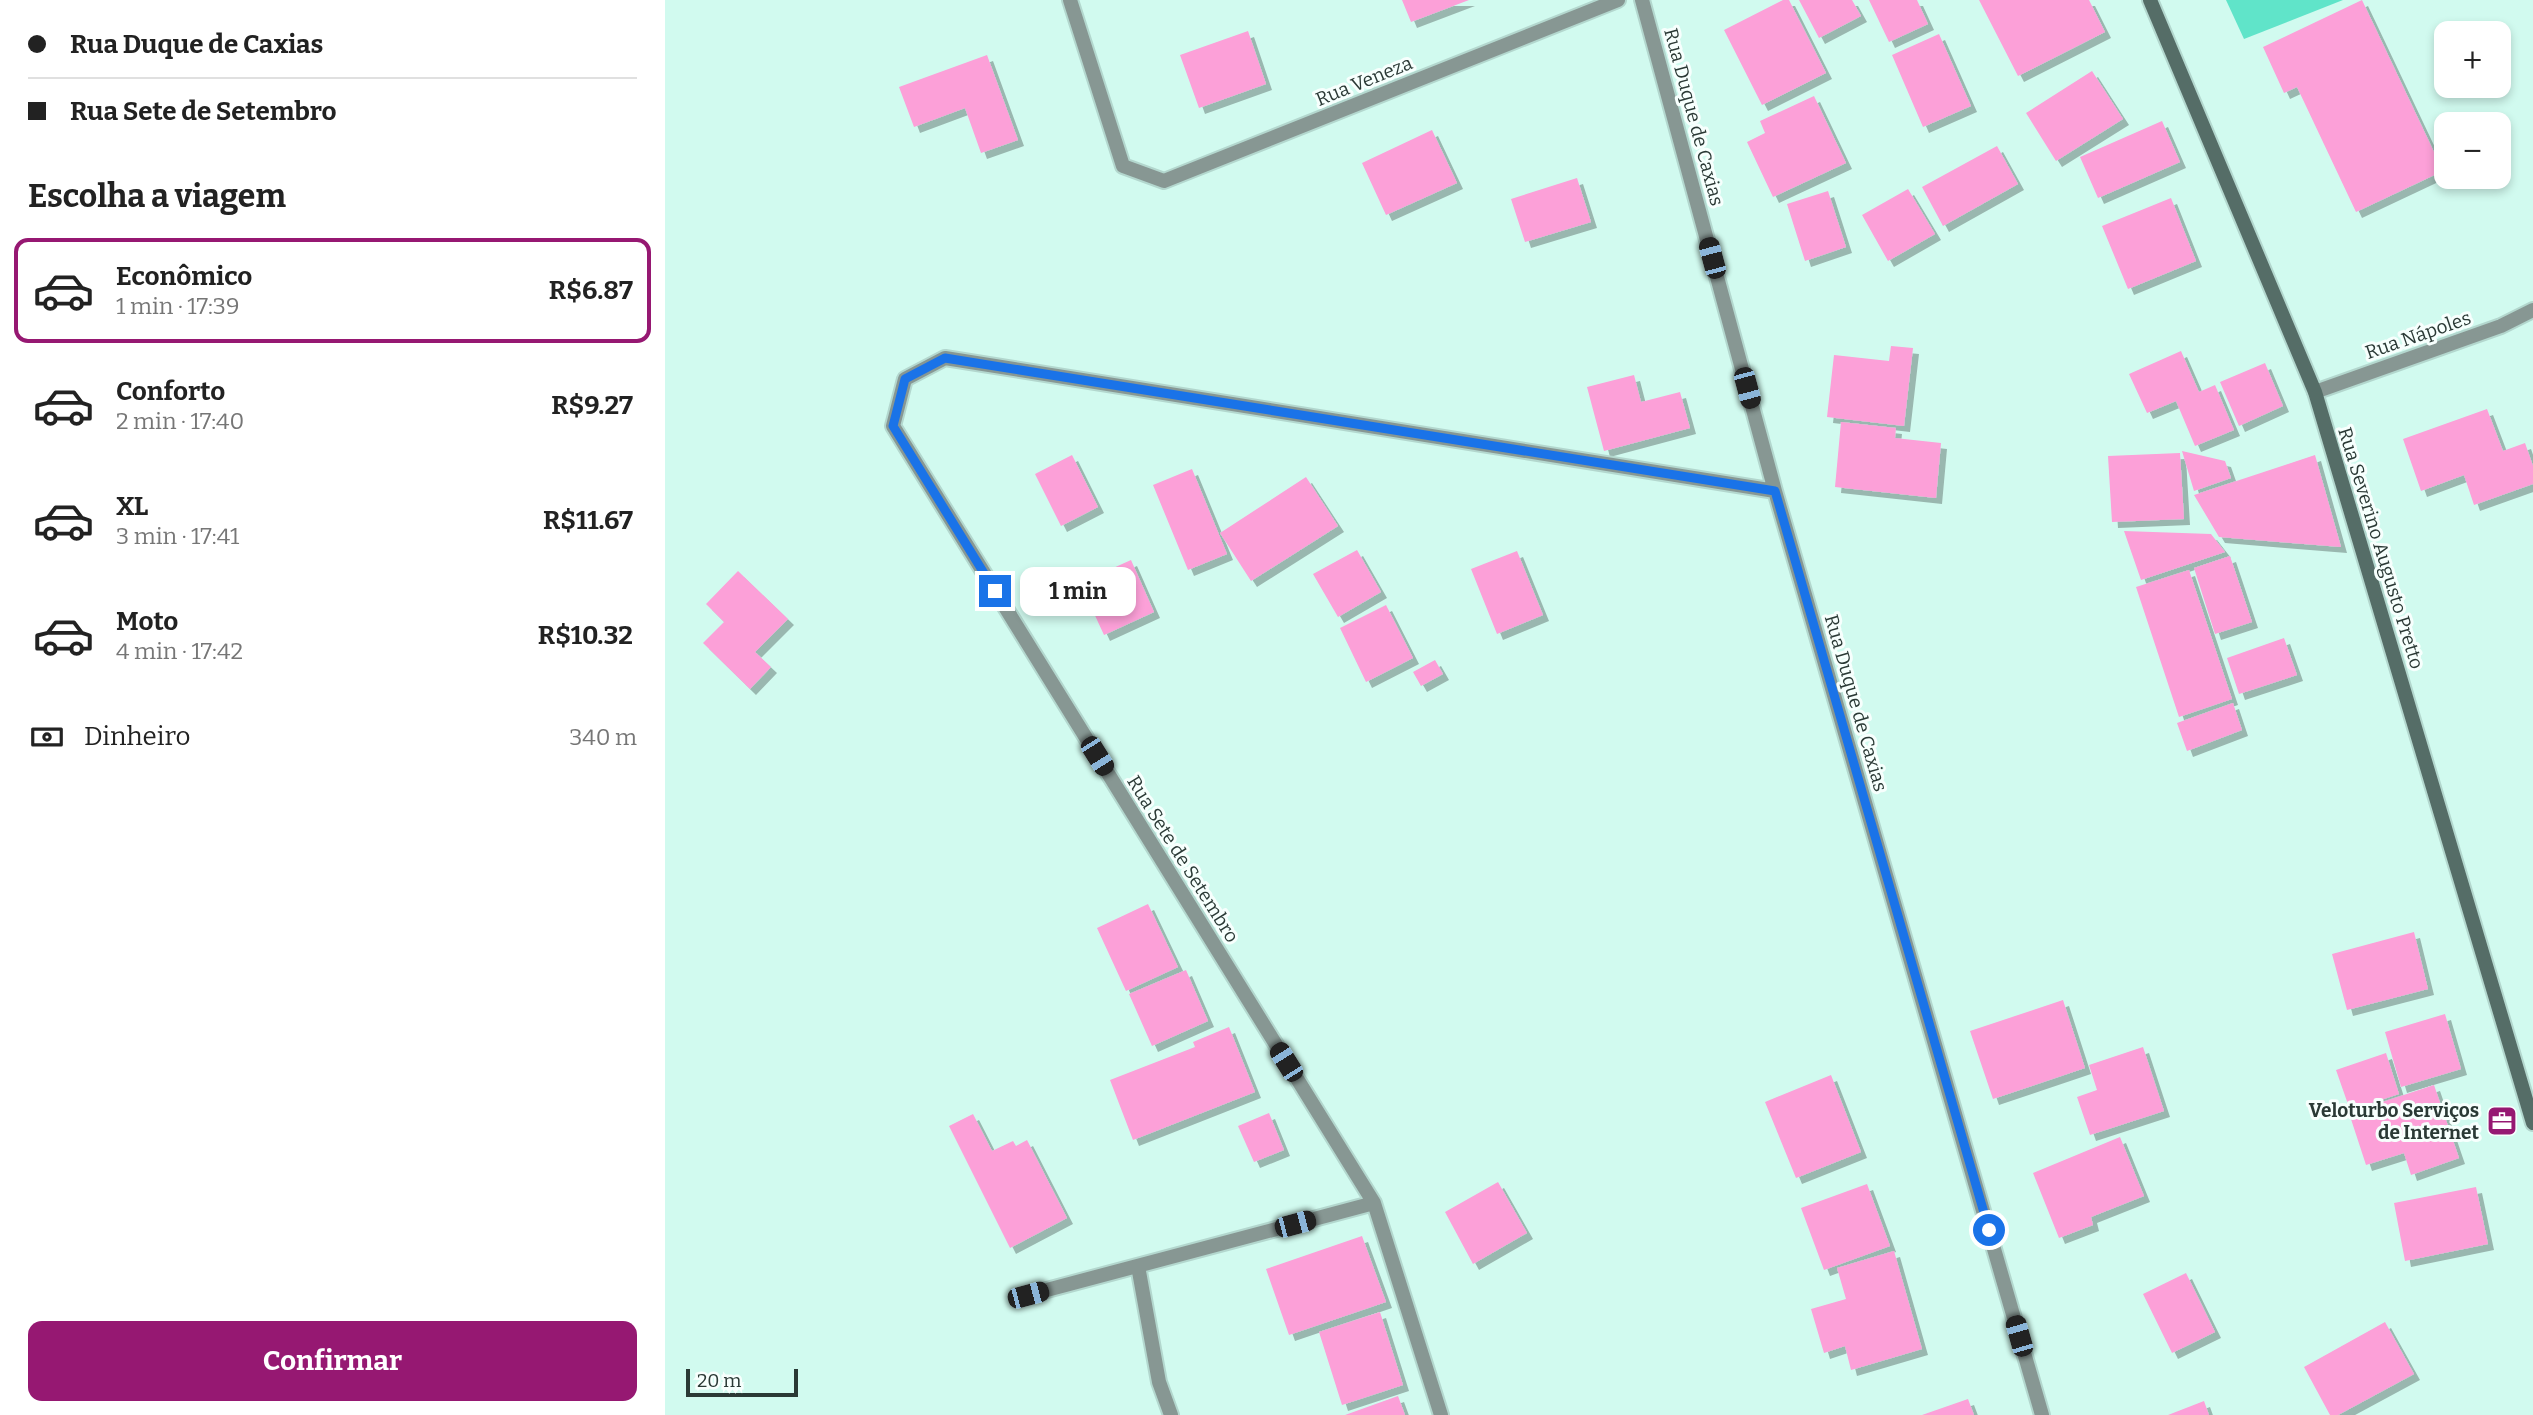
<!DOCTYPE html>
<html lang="pt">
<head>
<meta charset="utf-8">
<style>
  :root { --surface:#fff; --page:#f2f2f2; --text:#222; --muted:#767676; --line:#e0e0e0; --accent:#961872 }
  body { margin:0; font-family:Bitter,serif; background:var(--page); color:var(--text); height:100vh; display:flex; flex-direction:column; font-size:26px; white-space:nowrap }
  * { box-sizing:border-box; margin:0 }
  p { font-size:23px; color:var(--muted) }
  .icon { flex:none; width:38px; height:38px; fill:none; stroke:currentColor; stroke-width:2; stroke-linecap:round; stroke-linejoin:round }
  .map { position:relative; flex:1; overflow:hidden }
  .sheet { display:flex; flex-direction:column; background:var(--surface); width:665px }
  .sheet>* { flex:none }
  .top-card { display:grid; align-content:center; height:154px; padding:0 28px; background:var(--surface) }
  .controls { position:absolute; left:1769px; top:21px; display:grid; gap:14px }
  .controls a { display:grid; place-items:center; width:77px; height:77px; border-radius:14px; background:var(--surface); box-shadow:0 4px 10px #0003; font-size:35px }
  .scale { position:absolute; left:21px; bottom:18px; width:112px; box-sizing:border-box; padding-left:7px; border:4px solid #2a3935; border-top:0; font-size:19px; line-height:24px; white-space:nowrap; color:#2a3935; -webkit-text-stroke:5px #f7fffd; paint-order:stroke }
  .end { position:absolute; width:32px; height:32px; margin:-16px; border:9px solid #1a73e8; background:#fff; box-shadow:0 0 0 4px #fff }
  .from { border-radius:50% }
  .bubble { position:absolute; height:49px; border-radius:14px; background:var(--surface); box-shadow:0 4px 10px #0003; font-size:23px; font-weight:700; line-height:49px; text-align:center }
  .car { position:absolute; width:21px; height:42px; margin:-21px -10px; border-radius:9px; box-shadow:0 0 5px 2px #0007; background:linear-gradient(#222 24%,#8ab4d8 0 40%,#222 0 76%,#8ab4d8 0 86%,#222 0) }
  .top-card b { display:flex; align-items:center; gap:24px; height:66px; font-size:26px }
  .top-card b+b { border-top:2px solid var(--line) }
  .top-card i { width:18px; height:18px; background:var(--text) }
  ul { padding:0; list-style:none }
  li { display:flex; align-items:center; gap:21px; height:105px; margin:0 14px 10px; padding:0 14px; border:4px solid transparent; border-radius:14px }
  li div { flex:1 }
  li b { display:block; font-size:26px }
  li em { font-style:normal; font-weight:700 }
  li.active { border-color:var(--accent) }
  li>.icon { width:63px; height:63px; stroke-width:1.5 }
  h2 { padding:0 28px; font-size:32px; line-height:84px }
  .pay { display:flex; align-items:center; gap:18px; height:77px; padding:0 28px; font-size:26px }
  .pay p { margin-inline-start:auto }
  .action { display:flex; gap:14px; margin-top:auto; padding:14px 28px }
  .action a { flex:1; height:80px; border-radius:14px; background:var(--accent); color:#fff; font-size:28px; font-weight:700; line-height:80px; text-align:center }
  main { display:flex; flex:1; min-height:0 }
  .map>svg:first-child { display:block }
  .green { fill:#60e4c9 }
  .building { fill:#fca0d8; filter:url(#shadow) }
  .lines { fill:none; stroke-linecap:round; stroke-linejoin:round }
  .street-casing { stroke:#b3d7ce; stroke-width:18 }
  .secondary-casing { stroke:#b3d7ce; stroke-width:18 }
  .street { stroke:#879793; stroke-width:14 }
  .secondary { stroke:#556d67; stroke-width:14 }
  .route { stroke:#1a73e8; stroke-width:9 }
  .labels { text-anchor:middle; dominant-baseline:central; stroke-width:6; stroke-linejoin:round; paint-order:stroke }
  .street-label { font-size:19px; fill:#2a3935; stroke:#f7fffd }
  .poi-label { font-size:19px; font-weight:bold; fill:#2a3935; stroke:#f7fffd; text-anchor:end }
</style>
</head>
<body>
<main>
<section class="sheet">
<div class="top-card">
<b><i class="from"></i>Rua Duque de Caxias</b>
<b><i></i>Rua Sete de Setembro</b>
</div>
<h2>Escolha a viagem</h2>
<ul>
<li class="active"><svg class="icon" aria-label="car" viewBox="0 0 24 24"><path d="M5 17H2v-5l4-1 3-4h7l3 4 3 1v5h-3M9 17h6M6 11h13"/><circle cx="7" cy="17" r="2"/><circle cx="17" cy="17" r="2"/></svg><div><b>Econômico</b><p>1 min · 17:39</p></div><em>R$6.87</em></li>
<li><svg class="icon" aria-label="car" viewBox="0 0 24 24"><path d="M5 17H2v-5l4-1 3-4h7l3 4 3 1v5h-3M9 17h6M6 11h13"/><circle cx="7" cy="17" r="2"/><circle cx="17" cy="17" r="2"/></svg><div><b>Conforto</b><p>2 min · 17:40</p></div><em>R$9.27</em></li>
<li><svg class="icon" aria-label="car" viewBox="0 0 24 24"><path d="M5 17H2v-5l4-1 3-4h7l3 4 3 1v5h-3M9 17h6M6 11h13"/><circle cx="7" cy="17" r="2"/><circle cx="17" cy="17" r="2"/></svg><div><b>XL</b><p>3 min · 17:41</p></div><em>R$11.67</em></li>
<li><svg class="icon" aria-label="car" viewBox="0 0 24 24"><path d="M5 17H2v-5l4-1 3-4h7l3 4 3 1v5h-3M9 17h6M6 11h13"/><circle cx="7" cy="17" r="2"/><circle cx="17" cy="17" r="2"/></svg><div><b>Moto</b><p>4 min · 17:42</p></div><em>R$10.32</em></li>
</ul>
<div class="pay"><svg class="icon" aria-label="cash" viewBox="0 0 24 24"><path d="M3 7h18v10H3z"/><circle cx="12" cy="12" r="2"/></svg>Dinheiro<p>340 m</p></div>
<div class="action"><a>Confirmar</a></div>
</section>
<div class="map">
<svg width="1868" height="1415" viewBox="0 0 1868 1415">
  <defs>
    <filter id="shadow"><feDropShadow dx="6" dy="6" stdDeviation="0" flood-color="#0004"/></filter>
  </defs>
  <rect width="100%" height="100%" fill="#d1faef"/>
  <!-- green -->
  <path class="green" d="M1561 0H1678L1579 39Z"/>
  <!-- building -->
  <path class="building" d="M737 0H804L746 22Z
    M1118 0H1124L1161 73 1097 105 1059 30Z
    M1134 0H1187L1196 16 1154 38Z
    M1204 0H1252L1263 24 1224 42Z
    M1314 0H1424L1440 32 1353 76Z
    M1697 0 1778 171 1691 212 1632 87 1619 93 1598 47Z
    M583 31 601 84 534 108 515 55Z
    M1274 34 1306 106 1258 127 1227 55Z
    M322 55 353 140 316 153 300 108 249 127 234 87Z
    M1427 71 1458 119 1391 161 1361 113Z
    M1149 96 1181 163 1108 197 1082 142 1100 133 1095 121Z
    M1497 121 1515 162 1433 198 1415 157Z
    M767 130 792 183 721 215 697 163Z
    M1332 146 1353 184 1278 226 1257 187Z
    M912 178 926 222 860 242 846 199Z
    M1243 189 1270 234 1223 261 1197 215Z
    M1163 191 1181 247 1140 261 1122 204Z
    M1506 198 1531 261 1463 289 1437 226Z
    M1226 346 1248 348 1239 426 1162 417 1169 355 1224 361Z
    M1516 351 1534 392 1550 385 1569 430 1530 446 1511 401 1482 413 1464 374Z
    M1600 363 1618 406 1574 426 1555 382Z
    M969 375 976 402 1015 392 1025 428 939 451 922 387Z
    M1822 409 1838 451 1860 443 1868 466V484L1809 505 1799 475 1756 491 1738 439Z
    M1176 422 1231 428 1230 438 1276 443 1271 498 1170 487Z
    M1517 451 1560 461 1566 478 1529 491Z
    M1515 453 1519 519 1447 522 1443 456Z
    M407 455 433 507 396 526 370 474Z
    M1650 455 1676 547 1554 537 1529 495Z
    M527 469 562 554 523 570 488 485Z
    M641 477 673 526 586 581 555 533Z
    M1459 531 1546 534 1560 552 1476 580Z
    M692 550 716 592 673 617 648 574Z
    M852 551 878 615 832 634 806 569Z
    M1565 556 1587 622 1550 634 1529 568Z
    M466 560 489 612 439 635 415 583Z
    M1524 570 1567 699 1514 717 1471 587Z
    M73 571 123 619 90 652 106 667 85 689 38 643 59 622 41 604Z
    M721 605 748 658 701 682 675 628Z
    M1619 638 1632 675 1574 694 1562 658Z
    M770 660 778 674 756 686 748 672Z
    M1568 703 1577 730 1522 751 1512 723Z
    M483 904 513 967 461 991 432 928Z
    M1749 932 1763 989 1682 1010 1667 954Z
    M521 970 543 1021 487 1046 464 994Z
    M1398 1000 1420 1068 1328 1099 1305 1031Z
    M1780 1014 1796 1069 1736 1087 1720 1032Z
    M564 1027 590 1092 468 1140 445 1080 530 1047 528 1042Z
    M1478 1047 1499 1111 1425 1135 1412 1097 1432 1090 1424 1065Z
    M1721 1053 1734 1094 1685 1110 1671 1070Z
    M1166 1075 1196 1152 1131 1178 1100 1102Z
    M1769 1085 1794 1158 1746 1175 1739 1153 1701 1165 1684 1113Z
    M604 1113 619 1150 589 1162 573 1126Z
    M308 1114 327 1151 348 1141 351 1146 362 1140 402 1218 345 1248 284 1126Z
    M1455 1137 1479 1196 1426 1217 1428 1225 1394 1238 1368 1173Z
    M833 1182 862 1233 808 1264 780 1212Z
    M1202 1184 1225 1246 1159 1270 1136 1208Z
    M1811 1187 1823 1244 1740 1261 1729 1203Z
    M697 1236 721 1302 624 1335 601 1269Z
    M1229 1251 1257 1349 1186 1370 1180 1346 1159 1353 1146 1309 1181 1299 1172 1268Z
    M1521 1273 1550 1332 1507 1353 1478 1294Z
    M715 1312 738 1385 677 1405 654 1332Z
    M1720 1322 1749 1374 1673 1415H1665L1639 1367Z
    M733 1396 740 1415H680Z
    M1303 1399 1309 1415H1257Z
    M1539 1401 1544 1415H1503Z"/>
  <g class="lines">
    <!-- street casing -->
    <g class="street-casing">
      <path id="street" d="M405 0 458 166 499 181 953 0
        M977 0 1110 491 1377 1415
        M1650 392 1836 326 1868 310
        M473 1266 494 1382 506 1415
        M363 1295 709 1203
        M776 1415 709 1203 228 426 240 379 280 358 1110 491"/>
    </g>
    <!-- secondary casing -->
    <g class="secondary-casing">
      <path id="secondary" d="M1485 0 1650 392 1868 1123"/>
    </g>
    <!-- street -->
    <use href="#street" class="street"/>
    <!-- secondary -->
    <use href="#secondary" class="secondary"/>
  </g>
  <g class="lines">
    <!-- route -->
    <path class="route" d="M330 591 228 426 240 379 280 358 1110 491 1324 1230"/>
  </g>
  <!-- icons -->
  <defs>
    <g id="office-square" transform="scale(1.575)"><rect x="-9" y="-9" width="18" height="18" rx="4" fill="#961872" stroke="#f7fffd"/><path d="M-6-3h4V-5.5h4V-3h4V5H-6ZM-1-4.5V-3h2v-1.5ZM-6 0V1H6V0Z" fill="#fff"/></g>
  </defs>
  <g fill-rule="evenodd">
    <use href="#office-square" x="1837" y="1121"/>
  </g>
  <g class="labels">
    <!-- street labels -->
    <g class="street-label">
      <text transform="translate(699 81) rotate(-22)">Rua Veneza</text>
      <text transform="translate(1029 117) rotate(75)">Rua Duque de Caxias</text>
      <text transform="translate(1753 335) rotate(-19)">Rua Nápoles</text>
      <text transform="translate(1716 548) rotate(73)">Rua Severino Augusto Pretto</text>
      <text transform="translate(1191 703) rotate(74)">Rua Duque de Caxias</text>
      <text transform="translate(518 859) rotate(58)">Rua Sete de Setembro</text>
    </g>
    <!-- poi labels -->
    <g class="poi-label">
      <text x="1814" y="1110">Veloturbo Serviços<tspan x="1814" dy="22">de Internet</tspan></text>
    </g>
  </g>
</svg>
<div class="controls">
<a>+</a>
<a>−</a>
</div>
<div class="scale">20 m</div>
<i class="end from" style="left:1324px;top:1230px"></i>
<i class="end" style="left:330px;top:591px"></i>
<div class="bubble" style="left:355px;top:567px;width:116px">1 min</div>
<i class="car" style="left:1047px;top:258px;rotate:345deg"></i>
<i class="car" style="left:1082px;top:388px;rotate:165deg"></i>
<i class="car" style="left:432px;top:756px;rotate:148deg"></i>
<i class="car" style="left:621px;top:1062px;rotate:328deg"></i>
<i class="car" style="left:630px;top:1224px;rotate:75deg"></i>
<i class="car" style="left:363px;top:1295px;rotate:75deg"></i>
<i class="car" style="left:1354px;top:1336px;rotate:344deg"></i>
</div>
</main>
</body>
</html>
